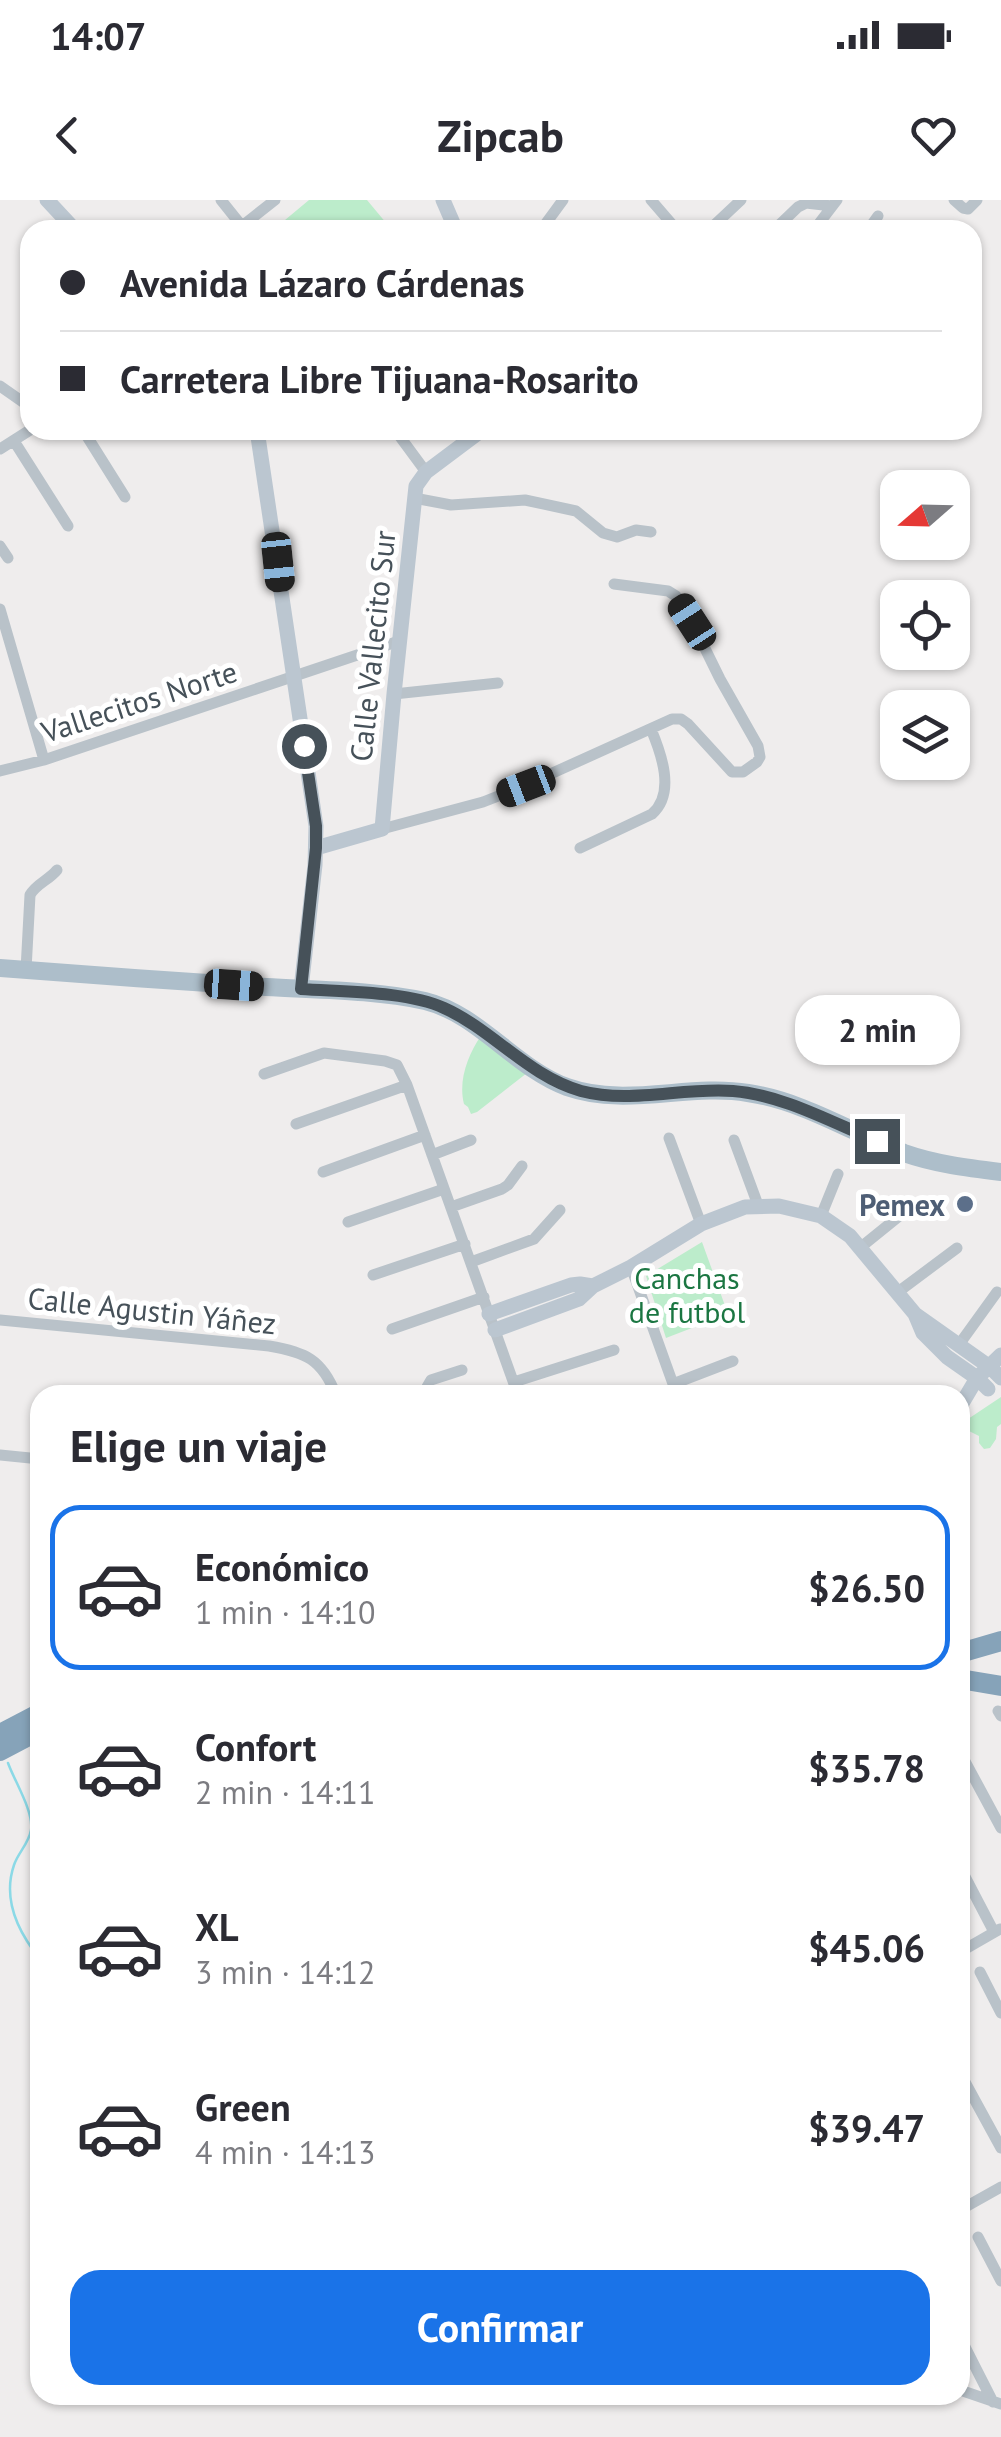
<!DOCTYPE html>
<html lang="es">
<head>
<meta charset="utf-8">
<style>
  :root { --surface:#fff; --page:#f2f2f3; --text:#2b2b33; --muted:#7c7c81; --line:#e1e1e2; --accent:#1a73e8 }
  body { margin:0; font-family:"PT Sans",sans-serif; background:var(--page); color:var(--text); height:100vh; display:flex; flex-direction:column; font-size:38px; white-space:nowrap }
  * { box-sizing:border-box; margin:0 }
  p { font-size:32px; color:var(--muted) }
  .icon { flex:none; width:55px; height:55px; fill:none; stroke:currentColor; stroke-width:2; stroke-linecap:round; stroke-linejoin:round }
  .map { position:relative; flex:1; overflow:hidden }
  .panel { position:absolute; left:30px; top:1185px; width:940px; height:1020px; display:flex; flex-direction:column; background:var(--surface); border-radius:30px; box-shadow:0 2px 8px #0004 }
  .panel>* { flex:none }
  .top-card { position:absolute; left:20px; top:20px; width:962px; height:220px; border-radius:30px; box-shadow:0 2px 8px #0004; display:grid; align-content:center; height:220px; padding:0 40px; background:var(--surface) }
  .needle { width:65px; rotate:250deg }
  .tools { position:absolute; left:880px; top:270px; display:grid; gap:20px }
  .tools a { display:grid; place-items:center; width:90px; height:90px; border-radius:20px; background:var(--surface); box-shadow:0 2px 8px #0004; font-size:50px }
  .end { position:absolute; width:45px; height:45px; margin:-22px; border:12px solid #465159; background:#fff; box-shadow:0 0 0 5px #fff }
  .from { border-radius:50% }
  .bubble { position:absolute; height:70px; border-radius:30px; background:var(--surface); box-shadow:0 2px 8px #0004; font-size:32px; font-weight:700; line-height:70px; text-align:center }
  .car { position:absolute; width:30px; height:60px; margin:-30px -15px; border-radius:12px; box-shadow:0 0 8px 2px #0007; background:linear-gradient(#222 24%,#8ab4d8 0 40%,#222 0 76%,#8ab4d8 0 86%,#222 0) }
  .top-card b { display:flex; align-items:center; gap:35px; height:95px; font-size:38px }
  .top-card b+b { border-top:2px solid var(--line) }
  .top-card i { width:25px; height:25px; background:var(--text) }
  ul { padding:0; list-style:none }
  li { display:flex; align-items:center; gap:30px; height:165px; margin:0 20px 15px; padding:0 20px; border:5px solid transparent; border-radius:30px }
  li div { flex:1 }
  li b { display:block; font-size:38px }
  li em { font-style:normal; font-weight:700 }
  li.active { border-color:var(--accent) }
  li>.icon { width:90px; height:90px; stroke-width:1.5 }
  h2 { padding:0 40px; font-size:45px; line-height:120px }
  .action { display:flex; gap:20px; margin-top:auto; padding:20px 40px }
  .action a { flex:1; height:115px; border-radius:30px; background:var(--accent); color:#fff; font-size:40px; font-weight:700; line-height:115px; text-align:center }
  .status { display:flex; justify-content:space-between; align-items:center; height:70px; padding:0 50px; background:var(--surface); direction:ltr }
  .status svg { height:28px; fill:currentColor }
  header { display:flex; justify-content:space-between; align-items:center; height:130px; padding:0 40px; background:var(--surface); font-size:45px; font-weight:700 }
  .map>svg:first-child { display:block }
  .green { fill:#bceccb }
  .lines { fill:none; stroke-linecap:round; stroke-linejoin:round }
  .stream { stroke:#8bd9e6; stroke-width:2.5 }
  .street { stroke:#b9c2c9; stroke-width:11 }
  .secondary { stroke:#bbc6d0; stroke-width:15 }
  .primary { stroke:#adbeca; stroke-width:18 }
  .highway { stroke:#86a3b9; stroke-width:20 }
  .route { stroke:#465159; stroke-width:12 }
  .service-dot { fill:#5c6f8a; stroke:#fff; stroke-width:4 }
  .labels { text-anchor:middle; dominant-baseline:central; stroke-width:10; stroke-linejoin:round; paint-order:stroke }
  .street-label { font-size:30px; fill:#465159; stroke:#fff }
  .service-label { font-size:30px; font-weight:bold; fill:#4e5e75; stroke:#fff; text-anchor:end }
  .park-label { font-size:30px; fill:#1b7642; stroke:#fff }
</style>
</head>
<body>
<div class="status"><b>14:07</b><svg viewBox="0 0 49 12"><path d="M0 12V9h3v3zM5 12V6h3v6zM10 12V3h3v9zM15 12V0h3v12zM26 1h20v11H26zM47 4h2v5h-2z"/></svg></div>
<header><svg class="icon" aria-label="back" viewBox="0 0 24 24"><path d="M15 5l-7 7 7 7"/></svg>Zipcab<svg class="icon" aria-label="heart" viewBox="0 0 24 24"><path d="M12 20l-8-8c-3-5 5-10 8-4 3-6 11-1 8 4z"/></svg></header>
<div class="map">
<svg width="1001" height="2237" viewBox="0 0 1001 2237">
  <rect width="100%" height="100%" fill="#efeded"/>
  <!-- green -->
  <path class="green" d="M309 0H367L392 30H273Z
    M481 836 527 873 477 912 471 914 468 907 464 904C458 881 468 854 481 836Z
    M702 1042 728 1114 666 1138 646 1076Z
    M1001 1197V1224L997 1227 996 1239 990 1248 984 1249 979 1243V1236L961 1227 962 1223Z"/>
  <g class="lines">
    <!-- stream -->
    <path class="stream" d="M8 1563C14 1580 34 1612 31 1630 29 1643 18 1653 14 1665 2 1700 18 1732 40 1759"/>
    <!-- street -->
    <path class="street" d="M221 0 245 30
      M651 0 677 30
      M954 0 963 8 968 9 977 0
      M237 30 275 0
      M541 30 563 0
      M709 30 741 0
      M774 30 798 7 806 3 832 6
      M814 30 837 0
      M868 30 878 16
      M0 186 30 207
      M83 230 125 297
      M395 230 426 272
      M14 241 68 326
      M0 249 30 230
      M414 298 451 305 525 300 576 311 603 333 617 337 636 330 651 332
      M0 346 8 358
      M0 409 44 560
      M394 494 498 483
      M0 571 44 560 399 441
      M382 629 483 602 526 585 672 519H681L688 524 732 572H743L757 562 760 557 758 546 720 479 692 422 676 396 668 391 614 384
      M580 648 652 614C676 593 661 553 651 529
      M26 770 30 695C36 684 49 680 57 670
      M264 874 324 853 385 861 397 865 407 885 518 1195
      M296 924 407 885
      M669 938 701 1024
      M734 940 758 1005
      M432 955 471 940
      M323 972 425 935
      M451 1007 502 989 508 985 522 966
      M821 1016 838 974
      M348 1022 444 989
      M861 1047 908 1009
      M471 1062 534 1039 560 1010
      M631 1067 677 1195
      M373 1075 465 1044
      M898 1092 957 1048
      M0 1120 269 1146C305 1152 322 1159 336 1195
      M392 1129 484 1097
      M958 1146 997 1092
      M514 1182 614 1150
      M673 1184 733 1161
      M430 1195 427 1187 431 1180 462 1170
      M0 1255 40 1259
      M998 1511 1001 1516
      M960 1552 1001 1628
      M960 1667 994 1732
      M960 1752 1000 1729
      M980 1772 1001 1813
      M960 1873 1001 1948
      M960 2010 1001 1987
      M978 2037 1001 2081
      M960 2137 993 2202
      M960 2190 1001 2204"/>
    <!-- secondary -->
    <path class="secondary" d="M47 0 75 30
      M443 0 456 30
      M257 230 316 626 315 665 301 789
      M316 648 382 629 394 494 416 286 426 272 482 230
      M489 1114 571 1085 580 1084 593 1086
      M915 1114 990 1167 1001 1178
      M495 1130 579 1099 593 1086 631 1067 701 1024 745 1007 779 1006 821 1016 850 1036 915 1114 923 1133 947 1157 977 1178 988 1189
      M961 1205 977 1178 1001 1155"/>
    <!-- primary -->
    <path class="primary" d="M0 768C89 775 177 781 266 787 317 790 375 790 425 801 479 814 515 868 567 887 627 908 688 883 748 893 803 901 853 933 904 953 935 964 968 968 1001 972"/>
    <!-- highway -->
    <path class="highway" d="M960 1453 1001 1441
      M960 1479 1001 1486
      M0 1534 40 1513
      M0 1551 40 1530"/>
  </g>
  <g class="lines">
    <!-- route -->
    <path class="route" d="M304 546 316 626V648L301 789C343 792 407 791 444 808 493 830 528 876 581 891 631 904 682 887 733 891 783 895 831 922 877 941"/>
  </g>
  <!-- markers -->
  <circle class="service-dot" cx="965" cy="1004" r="10"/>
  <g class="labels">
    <!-- street labels -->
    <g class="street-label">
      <text transform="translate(372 446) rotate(-84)">Calle Vallecito Sur</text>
      <text transform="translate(139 501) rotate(-18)">Vallecitos Norte</text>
      <text transform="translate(152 1110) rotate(6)">Calle Agustin Yáñez</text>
    </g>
    <!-- service labels -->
    <g class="service-label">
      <text x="945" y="1004">Pemex</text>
    </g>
    <!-- park labels -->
    <g class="park-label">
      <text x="687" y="1077">Canchas<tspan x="687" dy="34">de futbol</tspan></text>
    </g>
  </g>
</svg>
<div class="tools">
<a><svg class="needle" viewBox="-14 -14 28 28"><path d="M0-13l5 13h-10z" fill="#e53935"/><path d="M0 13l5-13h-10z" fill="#7c7c81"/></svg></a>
<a><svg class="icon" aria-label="locate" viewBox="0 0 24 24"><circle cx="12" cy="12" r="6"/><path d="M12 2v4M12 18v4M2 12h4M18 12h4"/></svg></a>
<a><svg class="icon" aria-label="layers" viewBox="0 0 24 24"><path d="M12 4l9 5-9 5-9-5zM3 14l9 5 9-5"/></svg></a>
</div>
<i class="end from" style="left:304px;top:546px"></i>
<i class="end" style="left:877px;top:941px"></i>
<div class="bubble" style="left:795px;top:795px;width:165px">2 min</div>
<i class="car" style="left:278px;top:362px;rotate:174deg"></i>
<i class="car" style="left:692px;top:422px;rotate:327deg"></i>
<i class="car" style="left:526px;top:586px;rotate:249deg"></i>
<i class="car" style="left:234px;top:785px;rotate:94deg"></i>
<div class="top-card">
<b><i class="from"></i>Avenida Lázaro Cárdenas</b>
<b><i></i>Carretera Libre Tijuana-Rosarito</b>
</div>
<section class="panel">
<h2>Elige un viaje</h2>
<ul>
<li class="active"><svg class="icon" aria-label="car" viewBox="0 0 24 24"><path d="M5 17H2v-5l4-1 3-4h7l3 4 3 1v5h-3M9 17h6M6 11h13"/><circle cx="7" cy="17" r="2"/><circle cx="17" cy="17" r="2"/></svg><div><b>Económico</b><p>1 min · 14:10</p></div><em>$26.50</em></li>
<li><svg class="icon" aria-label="car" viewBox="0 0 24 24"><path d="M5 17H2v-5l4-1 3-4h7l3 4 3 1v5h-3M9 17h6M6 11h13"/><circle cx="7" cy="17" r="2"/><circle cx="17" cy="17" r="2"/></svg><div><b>Confort</b><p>2 min · 14:11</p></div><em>$35.78</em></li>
<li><svg class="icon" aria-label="car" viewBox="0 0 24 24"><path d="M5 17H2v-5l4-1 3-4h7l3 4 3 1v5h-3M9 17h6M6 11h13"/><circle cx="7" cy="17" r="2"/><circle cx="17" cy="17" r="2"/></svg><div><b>XL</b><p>3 min · 14:12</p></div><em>$45.06</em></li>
<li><svg class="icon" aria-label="car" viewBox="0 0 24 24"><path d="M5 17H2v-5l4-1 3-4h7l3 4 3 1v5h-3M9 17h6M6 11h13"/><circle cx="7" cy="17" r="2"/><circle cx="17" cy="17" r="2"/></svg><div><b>Green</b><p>4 min · 14:13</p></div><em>$39.47</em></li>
</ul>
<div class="action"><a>Confirmar</a></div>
</section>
</div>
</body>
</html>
